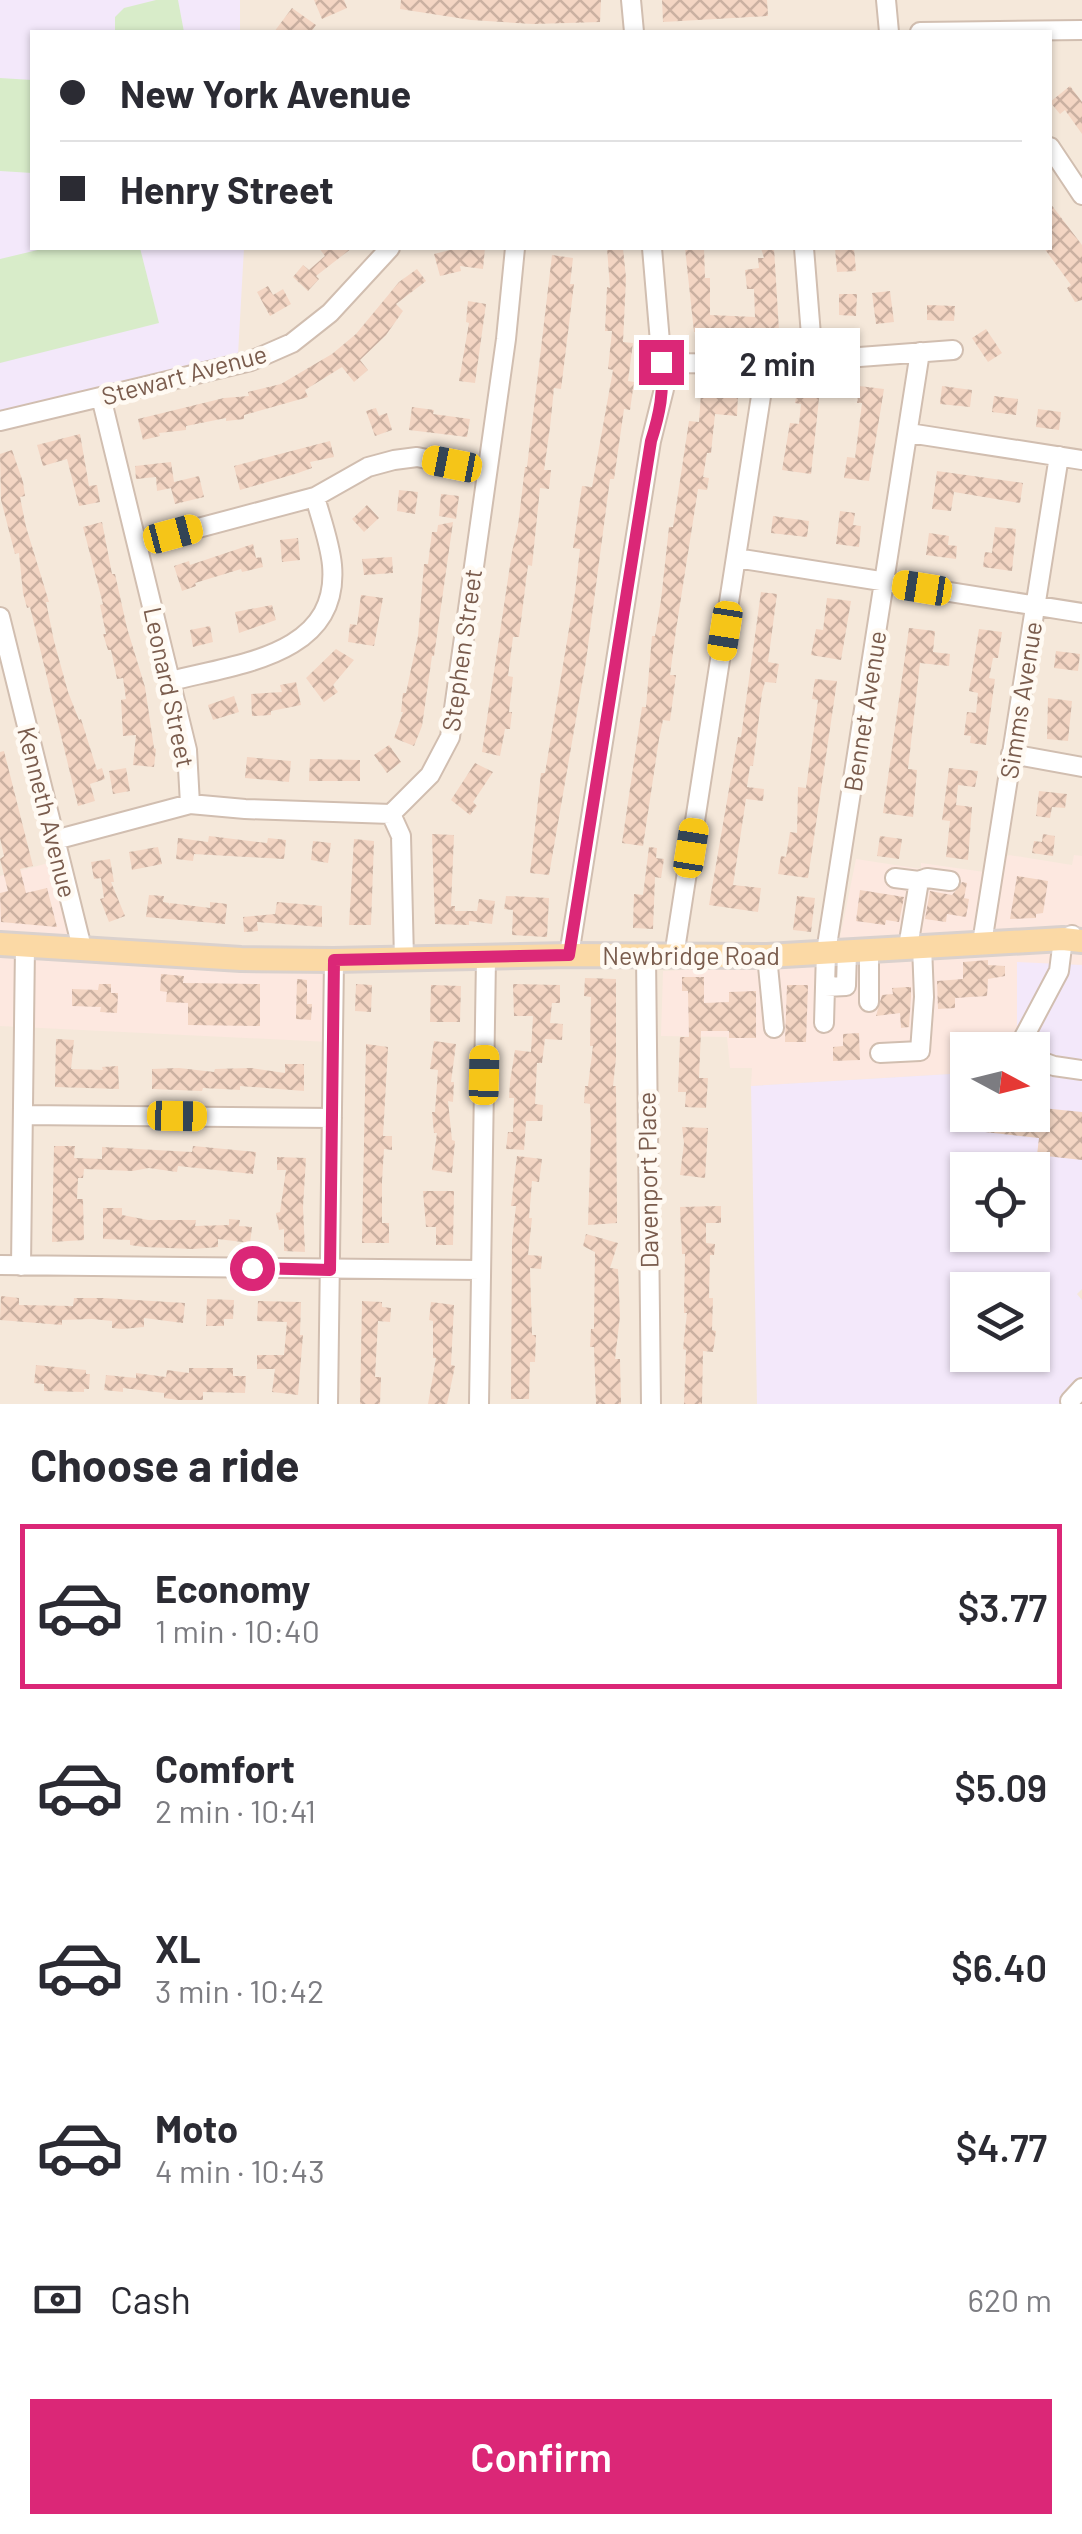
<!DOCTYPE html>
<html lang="en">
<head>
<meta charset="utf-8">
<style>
  :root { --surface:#fff; --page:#f7f7f7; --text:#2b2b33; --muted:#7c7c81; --line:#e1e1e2; --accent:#db2777 }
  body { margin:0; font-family:Barlow,sans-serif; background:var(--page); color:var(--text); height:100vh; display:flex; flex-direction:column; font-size:38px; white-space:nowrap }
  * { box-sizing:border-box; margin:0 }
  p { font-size:32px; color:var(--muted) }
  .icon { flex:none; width:55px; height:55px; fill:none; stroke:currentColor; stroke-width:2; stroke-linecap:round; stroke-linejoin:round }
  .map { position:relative; height:1404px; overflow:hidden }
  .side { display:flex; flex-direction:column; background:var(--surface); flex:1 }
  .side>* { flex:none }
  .banner { position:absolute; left:30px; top:30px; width:1022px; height:220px; border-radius:0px; box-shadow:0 2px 8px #0004; display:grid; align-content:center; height:220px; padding:0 30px; background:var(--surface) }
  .needle { width:65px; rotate:97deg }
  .controls { position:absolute; left:950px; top:1032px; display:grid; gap:20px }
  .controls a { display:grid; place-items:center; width:100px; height:100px; border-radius:0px; background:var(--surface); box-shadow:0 2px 8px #0004; font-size:50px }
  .end { position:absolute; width:45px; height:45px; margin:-22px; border:12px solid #db2777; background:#fff; box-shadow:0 0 0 5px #fff }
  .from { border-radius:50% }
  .bubble { position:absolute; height:70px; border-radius:0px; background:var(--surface); box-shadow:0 2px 8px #0004; font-size:32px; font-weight:600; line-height:70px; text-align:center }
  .car { position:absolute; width:30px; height:60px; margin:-30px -15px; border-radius:12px; box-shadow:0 0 8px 2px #0007; background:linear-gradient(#f5c518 24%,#345 0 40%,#f5c518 0 76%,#345 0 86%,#f5c518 0) }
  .banner b { display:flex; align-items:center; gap:35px; height:95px; font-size:38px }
  .banner b+b { border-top:2px solid var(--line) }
  .banner i { width:25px; height:25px; background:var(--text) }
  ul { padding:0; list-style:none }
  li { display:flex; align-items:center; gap:30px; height:165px; margin:0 20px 15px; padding:0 10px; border:5px solid transparent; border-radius:0px }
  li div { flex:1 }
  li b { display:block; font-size:38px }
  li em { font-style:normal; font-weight:600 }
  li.active { border-color:var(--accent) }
  li>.icon { width:90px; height:90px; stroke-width:1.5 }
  h2 { padding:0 30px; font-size:45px; line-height:120px }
  .pay { display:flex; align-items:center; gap:25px; height:110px; padding:0 30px; font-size:38px }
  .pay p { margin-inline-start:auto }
  .action { display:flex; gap:20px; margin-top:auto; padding:20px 30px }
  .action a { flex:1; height:115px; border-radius:0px; background:var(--accent); color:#fff; font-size:40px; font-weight:600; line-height:115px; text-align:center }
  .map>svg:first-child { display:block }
  .residential { fill:#f5e8da; fill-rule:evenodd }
  .commercial { fill:#fde8e0 }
  .education { fill:#f3e8fa; fill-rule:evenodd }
  .pitch { fill:#d8ecc9 }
  .building { fill:url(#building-cross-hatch) }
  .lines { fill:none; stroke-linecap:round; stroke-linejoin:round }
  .minor-casing { stroke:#d1beb0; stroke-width:22 }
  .major-casing { stroke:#dad1cd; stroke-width:28 }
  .minor { stroke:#fff; stroke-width:18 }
  .major { stroke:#fbd9a5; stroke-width:22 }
  .route { stroke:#db2777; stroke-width:12 }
  .labels { text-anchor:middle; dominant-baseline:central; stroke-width:9; stroke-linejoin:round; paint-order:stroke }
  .street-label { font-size:25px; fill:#7a5c4d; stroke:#fffaf3 }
</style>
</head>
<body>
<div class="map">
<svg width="1082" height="1404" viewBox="0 0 1082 1404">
  <defs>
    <pattern id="building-cross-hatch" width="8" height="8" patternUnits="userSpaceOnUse" patternTransform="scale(2.5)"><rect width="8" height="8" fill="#f3d5c3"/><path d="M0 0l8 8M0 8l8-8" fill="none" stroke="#cab0a1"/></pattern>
  </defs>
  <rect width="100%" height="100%" fill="#fdf6ec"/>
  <!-- residential -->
  <path class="residential" d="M0 0H1082V1404H0ZM32 32H1050V248H32ZM968 1050H1032V1115H968ZM968 1170H1032V1235H968ZM968 1290H1032V1355H968Z"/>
  <!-- commercial -->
  <path class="commercial" d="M1009 855 1072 865 1074 855 1082 856V965L1017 963V1037L1008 1050H968L967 1073 751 1086 752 1068H730L727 1037 661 1036 663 971 835 962 856 859 921 869V863L984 872Z
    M56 861 79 945 331 958 330 1042 0 1026V876Z"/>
  <!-- education -->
  <path class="education" d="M0 0H240V32H32V248H244L238 355 0 412Z
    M1017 962 1082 965V1289L1077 1294 1082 1300V1404H757L751 1086 967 1073 968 1115H1032V1050H1008L1017 1037ZM968 1170H1032V1235H968ZM968 1290H1032V1355H968Z"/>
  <!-- pitch -->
  <path class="pitch" d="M156 0H178L184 32H115V17L124 8Z
    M0 78 32 80V173L0 171Z
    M46 248H140L159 323 0 363V259Z"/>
  <!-- building -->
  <path class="building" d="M314 0H344L347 8 322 19Z
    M401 0H601L600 22 533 24 471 20 400 9Z
    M662 0H767L768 16 663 22Z
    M292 8 316 25 311 32H274Z
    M1070 86 1082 102V134L1065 110 1060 114 1050 102Z
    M1050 203 1082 245V300L1075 302 1067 288 1071 285 1044 248H1050Z
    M319 248H352L316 276 319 279 308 291 293 277 303 265 309 270 325 256Z
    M458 248H485L483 269 460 266 461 271 440 276 434 254Z
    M607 248H623L626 278 623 342 633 343 628 381 634 382 630 410 624 409 614 479H610L586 661 549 875 530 873 541 773H545L575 593 580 549 573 548 582 486 592 487 613 370 608 369 612 331H605L607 287 610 288Z
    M685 248H704L705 278H710V315L755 317 754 289H747L745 270 759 268 758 258H764L761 248H774L779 331 725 328V331L694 332Z
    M835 248H854L856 271 837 272Z
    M552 255 573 258 570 284H574L561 389 554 388 550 427 544 470H551L549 489 540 488 532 566 528 565 519 637H513L508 676 513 677 509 712H512L510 729H505L500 756 482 752 512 552 518 526 525 467H527Z
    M417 269 426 281 396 304 403 311 386 335 360 360 368 370 354 382 342 367 305 390 308 397 244 415V419L226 421V418L186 426V430L159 433 160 436 143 440 138 419 224 398 249 396 248 392 281 384 332 354 356 334 399 282Z
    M268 286 273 295 283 289 291 304 270 316 257 292Z
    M890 291 894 322 876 324 872 293Z
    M839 294H857L856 316 839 315Z
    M468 301 486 304 475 383 459 381 469 323 466 322Z
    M927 305 955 306 954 321 927 320Z
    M986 329 1002 353 988 362 972 338Z
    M798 385 820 389 811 474 782 470 790 423 799 424 801 404 795 403Z
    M859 386 884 389 869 481 844 478 847 457 855 458 862 403H857Z
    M942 386 972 390 970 407 940 404Z
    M701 393 738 395 737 416 715 414 711 453H707L703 477 709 478 707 490 698 489 676 630 670 675H676L670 721 663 720 659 739 643 846 622 843 642 707H646L652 636H655L661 600 669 527H673L689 421 699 422Z
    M994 396 1018 399 1016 415 992 412Z
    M412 407 434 410 433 414 470 419 467 437 409 430Z
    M376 408 379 416 387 413 392 430 375 436 366 411Z
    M1038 409 1061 412 1059 430 1036 427Z
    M80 434 89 486 97 485 100 502 79 506 67 459 43 466 37 445Z
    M330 441 334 457 310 462 312 468 298 473 240 490 234 466Z
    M12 450 23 482 25 496 20 497 26 527 49 602H46L54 641 68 692 79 720 81 719 97 770 102 768 105 779 90 784 95 801 78 806 30 607 27 608 23 593 19 553 15 554 1 500 0 454Z
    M171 462 174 482 199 476 204 497 175 504 171 488 157 491 156 477 136 479 135 466Z
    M937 471 1023 483 1020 503 954 492 951 511 932 509Z
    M399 490 418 492 415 514 397 511Z
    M441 494 459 496 456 519 439 516Z
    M367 505 379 518 364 532 352 519Z
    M840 511 855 513 853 525 861 526 859 547 836 544Z
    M773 516 809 521 807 537 771 533Z
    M102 522 112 574H115L127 628 145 687 154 748 156 749 154 767 133 765 136 735 123 736 121 700 126 699 123 678 117 679 111 650H108L103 634H106L100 605 103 604 83 527Z
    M453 522 434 656H432L422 726 414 746 394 738 403 712H401L403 693H406L418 636 424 564H428L432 532H437L438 525Z
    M995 527 1016 529 1012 571 983 567 985 552 992 553Z
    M929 533 949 536 948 545 957 546 956 559 926 555Z
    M298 538 300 560 282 562 280 540Z
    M253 544 256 558 261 557 263 567 242 572 241 569 195 583 196 586 182 591 174 566 189 561 190 565Z
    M392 557 393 573 364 575 362 559Z
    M761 592 777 594 768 662 779 664 776 683 765 682 762 693 753 766H750L747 787 764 789 763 801 746 799 733 885 761 888 758 912 709 905 738 737H741Z
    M361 595 383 598 374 646 348 642 350 624 357 625Z
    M827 598 851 601 841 660 811 655 816 629 823 630Z
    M272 605 276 620 239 633 235 612Z
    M210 626 213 642 193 647 190 630Z
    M909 628 935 631 933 652 950 654 949 666 920 663 908 769 917 770 913 817 883 813Z
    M979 629 1002 632 998 658H993L989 678 995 679 986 745 970 743 971 736 964 735 967 712 976 713 978 693 969 691Z
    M336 649 354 660 333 685 338 692 324 702 306 678Z
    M1056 651 1080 654 1078 671 1054 668Z
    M815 679 837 681 808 878 778 874 781 856 786 857 790 832 797 833 798 787 806 788 818 700 812 699Z
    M296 682 301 705 271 711V715L252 716 251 694 282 692 280 685Z
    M234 696 239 712 213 720 208 705Z
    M1048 698 1072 701 1068 741 1047 739Z
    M389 745 401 762 387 773 374 755Z
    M4 751 33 866 20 869 26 893 47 888 57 927 1 922 0 893 8 891 0 859 4 856 0 838V752Z
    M247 757 291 761 289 782 245 778Z
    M310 759 360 760V781H309Z
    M475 763 493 772 473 802 477 806 470 815 451 800Z
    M126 768 130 791 113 794 109 771Z
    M949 768 978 771 975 787 958 785 956 805 972 807 968 860 946 857 950 821 942 820Z
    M1039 791 1067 794 1065 808 1052 807 1050 818 1036 816Z
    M432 834 454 835 451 906H455V911H477L479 899 495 901 492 924 469 921V925L435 924Z
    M1043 834 1055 836 1053 856 1032 853 1034 841 1042 842Z
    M209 836 267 843 268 838 286 840 284 859 194 854 193 861 176 859 178 838 208 842Z
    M880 836 902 839 899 859 877 856Z
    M354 839 374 841 371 925H349Z
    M313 841 331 843 328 863 311 860Z
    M158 847 162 864 132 870 129 852Z
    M649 847 657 848 656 858 664 859 661 878 655 877 653 929 633 928 634 894 643 895Z
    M110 859 114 882H111L125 916 109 922 100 899 104 898 101 878 94 879 91 862Z
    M1017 876 1048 881 1043 913 1036 914V918L1010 919Z
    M962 882 967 883 964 898 969 899 966 917 947 914 946 922 925 919 930 891 952 895Z
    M860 890 904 897 899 922 886 920 885 925 856 921Z
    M149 895 164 896 163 902 169 903 170 906V903L210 908V902L227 904 225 924 146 917Z
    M506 896 549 898 547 937 512 935 513 910 504 909Z
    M797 896 815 898 811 932 793 930Z
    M277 902 322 906V927L257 922 258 931 244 932 243 917 275 914Z
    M988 960V965L1005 966V976L988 979 987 996 955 998V1008L938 1009 937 981 963 979V962Z
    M161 974 184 976 183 983 260 984V1026L188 1025V1003L166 1002 167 992 160 991Z
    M682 977H704V1003L729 1002V992L756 991V1038H729V1031H701L699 1078H708L706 1108 685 1107 686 1092H678L680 1037H689L688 991H682Z
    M585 978 616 979V1058L613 1086H616L617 1223 588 1225 591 1133 590 1104 584 1103 585 1086H588L593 1046H590L591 997 584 996Z
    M297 979 307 980V1004H312L311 1020 296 1019Z
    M99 984H111V993H118L117 1013 100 1012 101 1007 72 1006V989L98 990Z
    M356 984 372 985 371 1012 355 1011Z
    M513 984 560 985V1003H552L550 1023 563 1024 562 1040 545 1039 542 1063H537L535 1104 543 1105 542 1121H526L524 1150 506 1149 508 1132H513L514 1098H509L510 1082 515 1050 531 1052 533 1016H514Z
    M431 985 461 986 460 1022H430Z
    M787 985H808L806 1042H785Z
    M908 987H911V997L909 1027 901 1028 900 1013 876 1016 882 995 893 994 892 988Z
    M859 1033 860 1060 833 1061V1047L843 1046V1034Z
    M56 1039 74 1040 71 1069 103 1070 102 1067 118 1066 119 1089 55 1087Z
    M434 1041 456 1044 451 1082H454L453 1102 448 1101 452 1140 455 1141 452 1173 432 1170 437 1133H434L432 1112H435L438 1070 430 1069Z
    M366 1044 388 1047 383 1136H392V1150L384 1149 382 1181V1223H389V1243H362Z
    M285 1064H304V1091L240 1086V1090L203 1088 202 1091 152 1089V1069L179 1068 214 1072 215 1069 251 1068 285 1073Z
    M1032 1107 1082 1112V1160L1037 1155 1039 1138 985 1132 987 1115H1032Z
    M682 1127 708 1128 705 1178 680 1175 684 1143Z
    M54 1146H75L74 1158 102 1159V1147L192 1152 193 1146 256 1152 253 1174 178 1166 177 1172 149 1168 132 1171 84 1169 83 1178H78L77 1199H83L84 1240 52 1242Z
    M517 1156 542 1159 539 1182 532 1181 529 1218H532L528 1255 542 1256 541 1269 530 1268 532 1335H536L535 1362H530L529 1399H511L512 1241 516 1206H511Z
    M277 1157 306 1158 303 1207 305 1252 284 1251V1229L279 1230 276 1213 280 1212 286 1170H277Z
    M423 1191H454L453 1245H436V1227H426Z
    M721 1206V1223H706V1243L715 1244 714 1255H710L709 1298H713L712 1330 716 1331 713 1352 703 1351 702 1404H684L686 1350 683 1349 687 1313H684L685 1254H682L680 1207Z
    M103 1208H122V1215L148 1220H196L195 1226 229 1225V1219L240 1220 239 1226 252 1227 250 1243 218 1239V1247L193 1249 144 1247 130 1245V1240L103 1239Z
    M586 1234 618 1243 610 1268 618 1269 620 1316 615 1359H620L621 1404H596L594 1347H590L591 1329H594L595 1252 583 1246Z
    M1 1296 19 1298V1305L73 1306 74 1298H103L185 1303 183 1323 144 1318V1327L122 1329 112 1328V1321L92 1319 62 1320V1325L0 1320Z
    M207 1299 234 1300 233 1319H224V1326H206Z
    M258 1301 301 1302 300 1335H303L298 1395 272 1392 275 1369H257V1355H284L287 1322 257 1321Z
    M362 1301 382 1302V1307L391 1308 390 1322 378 1321 375 1377H381L380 1404H360Z
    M431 1302 454 1305 451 1365 455 1366 447 1404H428L436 1358H433V1321L429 1320Z
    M36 1365 86 1370V1374H90L89 1389H84V1392L44 1391V1384L34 1383Z
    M189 1368H233V1376H246L245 1393 203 1392V1400H178L164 1398V1393L123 1388V1392L104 1390 106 1375 136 1378V1373L166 1377 167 1370 189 1373Z"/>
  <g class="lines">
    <!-- minor casing -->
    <g class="minor-casing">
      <path id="minor" d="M631 0 634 32
        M886 0 889 32
        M920 32 1082 30
        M1050 147 1082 195
        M804 248 813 360
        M661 363 766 364 953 350
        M101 397 187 750 190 804
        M0 421 251 361 292 343 330 313 390 248
        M909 433 1082 460
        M138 544 315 497 368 467 394 460 417 457 486 471
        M736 558 1082 613
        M0 617 82 948
        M171 681C236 664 340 656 332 565 330 543 321 519 315 497
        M1011 754 1082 767
        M391 814 401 836 404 959
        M55 840 190 804 245 809 391 814 430 775 450 737 506 339 515 248
        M895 878 919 881
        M982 943 1059 456
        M908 947 919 881 927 878 950 881
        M869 950V1002
        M569 955 651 441 664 389 652 248
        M646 956 651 1404
        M674 956 766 364
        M767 956 774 1028
        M825 987 846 986 847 951
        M824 1023 826 952 920 352
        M1025 1050 1024 1037 1059 971 1063 939 1072 935
        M880 1053 920 1051 924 997 922 946
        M1032 1058 1054 1066 1082 1070
        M23 1115 332 1118
        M0 1265 481 1270
        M21 1266 25 946
        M1070 1401 1082 1388
        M328 1404 334 960
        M479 1404 486 958"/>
    </g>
    <!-- major casing -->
    <g class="major-casing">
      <path id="major" d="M0 944 241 959 334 960 569 955 767 956 1063 939 1082 941"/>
    </g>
    <!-- minor -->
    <use href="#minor" class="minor"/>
    <!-- major -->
    <use href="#major" class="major"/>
  </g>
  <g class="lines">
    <!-- route -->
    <path class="route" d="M252 1268 330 1270 334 960 569 955 651 441C660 413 664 392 661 362"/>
  </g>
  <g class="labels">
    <!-- street labels -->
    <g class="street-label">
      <text transform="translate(184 374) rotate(-15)">Stewart Avenue</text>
      <text transform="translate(461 650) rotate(-82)">Stephen Street</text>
      <text transform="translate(170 687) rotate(78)">Leonard Street</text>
      <text transform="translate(1020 700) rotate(-81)">Simms Avenue</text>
      <text transform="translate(864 711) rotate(-81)">Bennet Avenue</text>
      <text transform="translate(48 812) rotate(76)">Kenneth Avenue</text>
      <text x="691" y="955">Newbridge Road</text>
      <text transform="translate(647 1180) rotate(-91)">Davenport Place</text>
    </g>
  </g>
</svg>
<div class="controls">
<a><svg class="needle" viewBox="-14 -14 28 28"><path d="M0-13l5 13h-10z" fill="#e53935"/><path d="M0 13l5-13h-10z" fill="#7c7c81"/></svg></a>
<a><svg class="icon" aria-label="locate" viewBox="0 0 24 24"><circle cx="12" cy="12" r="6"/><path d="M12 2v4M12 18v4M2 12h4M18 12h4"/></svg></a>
<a><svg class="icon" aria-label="layers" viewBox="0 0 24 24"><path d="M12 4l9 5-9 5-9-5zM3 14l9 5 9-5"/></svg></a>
</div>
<i class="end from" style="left:252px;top:1268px"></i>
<i class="end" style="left:661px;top:362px"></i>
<div class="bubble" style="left:695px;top:328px;width:165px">2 min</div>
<i class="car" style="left:452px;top:464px;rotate:281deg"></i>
<i class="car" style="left:173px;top:534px;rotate:75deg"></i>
<i class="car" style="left:922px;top:588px;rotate:279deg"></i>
<i class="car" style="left:725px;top:631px;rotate:189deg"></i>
<i class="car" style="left:691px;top:848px;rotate:9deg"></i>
<i class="car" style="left:484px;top:1075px;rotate:1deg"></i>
<i class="car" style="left:177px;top:1116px;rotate:91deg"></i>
<div class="banner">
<b><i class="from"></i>New York Avenue</b>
<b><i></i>Henry Street</b>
</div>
</div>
<section class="side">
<h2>Choose a ride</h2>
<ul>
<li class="active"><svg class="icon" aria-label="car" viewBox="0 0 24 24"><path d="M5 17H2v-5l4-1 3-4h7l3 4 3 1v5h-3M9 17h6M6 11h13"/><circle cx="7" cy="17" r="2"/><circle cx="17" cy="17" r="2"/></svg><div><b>Economy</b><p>1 min · 10:40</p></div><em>$3.77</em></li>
<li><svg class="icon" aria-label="car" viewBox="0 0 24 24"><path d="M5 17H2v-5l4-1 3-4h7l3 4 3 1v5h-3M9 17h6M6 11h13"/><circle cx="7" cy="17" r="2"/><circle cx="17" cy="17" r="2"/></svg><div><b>Comfort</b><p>2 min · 10:41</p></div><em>$5.09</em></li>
<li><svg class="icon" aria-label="car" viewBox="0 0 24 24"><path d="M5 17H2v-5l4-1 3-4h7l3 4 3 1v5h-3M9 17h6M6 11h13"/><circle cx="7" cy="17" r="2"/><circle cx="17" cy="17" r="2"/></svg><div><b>XL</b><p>3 min · 10:42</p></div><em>$6.40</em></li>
<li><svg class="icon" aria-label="car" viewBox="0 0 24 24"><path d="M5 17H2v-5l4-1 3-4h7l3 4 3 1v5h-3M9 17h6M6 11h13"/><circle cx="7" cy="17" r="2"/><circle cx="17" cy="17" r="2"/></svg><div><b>Moto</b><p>4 min · 10:43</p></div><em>$4.77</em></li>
</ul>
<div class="pay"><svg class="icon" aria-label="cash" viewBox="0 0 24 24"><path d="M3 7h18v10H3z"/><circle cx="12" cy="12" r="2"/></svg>Cash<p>620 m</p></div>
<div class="action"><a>Confirm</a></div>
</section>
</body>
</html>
